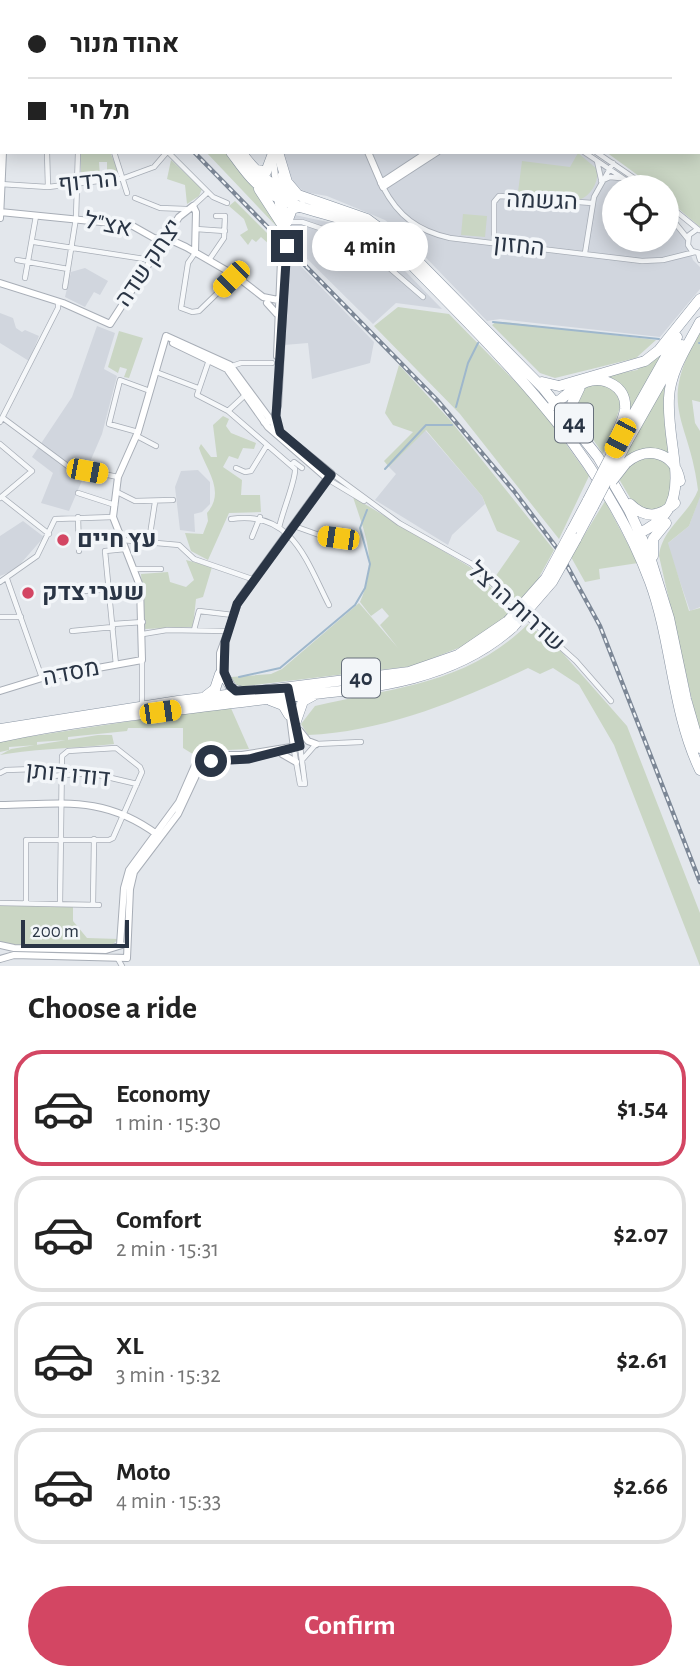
<!DOCTYPE html>
<html lang="en">
<head>
<meta charset="utf-8">
<style>
  :root { --surface:#fff; --page:#f6f6f6; --text:#222; --muted:#767676; --line:#e0e0e0; --accent:#d34663 }
  body { margin:0; font-family:"Alegreya Sans",Heebo,sans-serif; background:var(--page); color:var(--text); height:100vh; display:flex; flex-direction:column; font-size:26px; white-space:nowrap }
  * { box-sizing:border-box; margin:0 }
  p { font-size:23px; color:var(--muted) }
  .icon { flex:none; width:38px; height:38px; fill:none; stroke:currentColor; stroke-width:2; stroke-linecap:round; stroke-linejoin:round }
  .map { position:relative; height:966px; overflow:hidden }
  .details { display:flex; flex-direction:column; background:var(--surface); flex:1 }
  .details>* { flex:none }
  .hud { position:absolute; left:0px; top:0px; width:700px; height:154px; box-shadow:0 4px 18px #0003; display:grid; align-content:center; height:154px; padding:0 28px; background:var(--surface) }
  .fabs { position:absolute; left:602px; top:175px; display:grid; gap:14px }
  .fabs a { display:grid; place-items:center; width:77px; height:77px; border-radius:50%; background:var(--surface); box-shadow:0 4px 18px #0003; font-size:35px }
  .scale { position:absolute; left:21px; bottom:18px; width:108px; box-sizing:border-box; padding-left:7px; border:4px solid #2a3545; border-top:0; font-size:19px; line-height:24px; white-space:nowrap; color:#2a3545; -webkit-text-stroke:5px #f3f6f9; paint-order:stroke }
  .end { position:absolute; width:32px; height:32px; margin:-16px; border:9px solid #2a3545; background:#fff; box-shadow:0 0 0 4px #fff }
  .from { border-radius:50% }
  .bubble { position:absolute; height:49px; border-radius:24px; background:var(--surface); box-shadow:0 4px 18px #0003; font-size:23px; font-weight:600; line-height:49px; text-align:center }
  .car { position:absolute; width:21px; height:42px; margin:-21px -10px; border-radius:9px; box-shadow:0 0 5px 2px #0007; background:linear-gradient(#f5c518 24%,#345 0 40%,#f5c518 0 76%,#345 0 86%,#f5c518 0) }
  .hud b { display:flex; align-items:center; gap:24px; height:66px; font-size:26px }
  .hud b+b { border-top:2px solid var(--line) }
  .hud i { width:18px; height:18px; background:var(--text) }
  ul { padding:0; list-style:none }
  li { display:flex; align-items:center; gap:21px; height:116px; margin:0 14px 10px; padding:0 14px; border:4px solid var(--line); border-radius:28px }
  li div { flex:1 }
  li b { display:block; font-size:26px }
  li em { font-style:normal; font-weight:600 }
  li.active { border-color:var(--accent) }
  li>.icon { width:63px; height:63px; stroke-width:1.5 }
  h2 { padding:0 28px; font-size:32px; line-height:84px }
  .action { display:flex; gap:14px; margin-top:auto; padding:14px 28px }
  .action a { flex:1; height:80px; border-radius:42px; background:var(--accent); color:#fff; font-size:28px; font-weight:600; line-height:80px; text-align:center }
  .map>svg:first-child { display:block }
  .built { fill:#d1d6de }
  .green { fill:#cad6c4 }
  .lines { fill:none; stroke-linecap:round; stroke-linejoin:round }
  .stream { stroke:#9eb7cc; stroke-width:2 }
  .street-casing { stroke:#a8aeb7; stroke-width:6 }
  .secondary-casing { stroke:#a8aeb7; stroke-width:8 }
  .highway-casing { stroke:#8a95a3; stroke-width:11 }
  .street { stroke:#f6f8fa; stroke-width:4.5 }
  .secondary { stroke:#fff; stroke-width:6 }
  .highway { stroke:#fff; stroke-width:10 }
  .rail-casing { stroke:#7c8796; stroke-width:4.5 }
  .rail { stroke:#f3f6f9; stroke-width:2; stroke-dasharray:5; stroke-linecap:butt }
  .highway-bridge-casing { stroke:#8a95a3; stroke-width:11; stroke-linecap:butt }
  .highway-bridge { stroke:#fff; stroke-width:10 }
  .route { stroke:#2a3545; stroke-width:9 }
  .poi-dot { fill:#d34663; stroke:#f3f6f9; stroke-width:2.5 }
  .labels { text-anchor:middle; dominant-baseline:central; stroke-width:7; stroke-linejoin:round; paint-order:stroke }
  .shield { fill:#f3f6f9; stroke:#666f7b; stroke-width:2 }
  .shield-label { font-size:23px; font-weight:bold; fill:#2a3545 }
  .street-label { font-size:24px; fill:#2a3545; stroke:#f3f6f9 }
  .poi-label { font-size:24px; font-weight:bold; fill:#2a3545; stroke:#f3f6f9; text-anchor:start }
</style>
</head>
<body>
<div class="map">
<svg width="700" height="966" viewBox="0 0 700 966">
  <rect width="100%" height="100%" fill="#e3e7ec"/>
  <!-- built -->
  <path class="built" d="M308 0H623L307 2Z
    M283 152H582L633 187H614V240H667V215L682 230 693 260 700 267V289L660 337 500 319 487 321 408 239 385 220 327 196 304 192 289 178Z
    M295 215 351 227 371 236 442 309 396 303 373 324 289 241 291 218Z
    M289 254 374 342 370 363 312 379 308 343 284 345Z
    M85 268 108 281 100 295 94 292 85 307 65 297 71 272Z
    M0 313 13 318 16 328 22 332 25 330 39 336 29 361 0 343Z
    M97 326 115 333 104 369 117 376 102 434 69 511 41 503 53 473 32 457 72 397Z
    M425 430 482 496 485 504 452 535 448 545 375 500 396 474 389 467Z
    M198 470 210 482V504L202 512 194 514 195 532 180 530 175 487 181 471Z
    M700 496V607L690 611 667 544 689 526Z
    M23 521 44 537 15 570 0 576V536Z"/>
  <!-- green -->
  <path class="green" d="M698 97 700 98V227L667 199V187H654L606 152H698Z
    M81 152H110L119 173 107 174V162H99L100 177 81 179Z
    M206 152H227L276 218 279 229Z
    M578 153 597 169C599 181 592 194 581 199L518 192 522 161 570 167Z
    M171 160 202 189 199 196 187 204 185 185 167 179Z
    M235 201 278 244 276 260 270 245 261 237 256 242 252 239 248 245 240 235 248 230 244 219 229 206Z
    M463 214 487 216 485 237 461 235Z
    M398 307 449 314 538 405 589 476 559 539 460 414 374 326Z
    M496 322H504L656 340 636 358 555 378 540 373 492 325Z
    M119 331 143 338 129 378 124 377 127 369 120 367 118 373 108 367Z
    M700 331V402L692 400 695 423 700 431V497L689 526 668 543 689 611 700 608V735L659 556C662 528 688 516 698 490 689 416 656 409 700 331Z
    M668 346 627 415 621 384 600 377 637 370Z
    M399 365 450 420 554 550 537 581 519 602 501 587 495 577 520 541 497 531 482 496 426 430 389 467 384 461 413 432 393 425 385 413Z
    M673 368 664 402 678 462C657 443 645 447 623 458Z
    M595 384C609 386 617 390 621 405L603 454 581 422 576 398 587 386Z
    M223 416 229 419 226 426 231 433 256 443 254 449 243 448 238 459 229 456 223 467 242 480 241 495H260L261 512 229 513 208 560 191 551 185 533 203 534 208 521 207 513C226 491 206 470 199 448L201 444 211 457H217L213 425Z
    M652 455 669 465 674 475 666 507 647 511 632 501 619 479 632 462Z
    M353 497 470 567 514 610 476 641 413 666 238 687 231 677 271 674 282 669 359 603 398 648 380 625 389 616 382 608 371 616 360 602C378 561 366 537 353 497Z
    M605 501 638 563 599 569 600 579 585 582 571 557Z
    M186 560 212 567 203 597 196 599 193 627 145 629 141 574 168 572 170 582 186 587 194 580Z
    M528 624 559 649 627 726 700 913V966L614 745 579 685 553 668 540 674 528 668C458 701 386 731 308 735L301 724 315 706C394 687 466 685 528 624Z
    M230 706 249 749 206 751 196 756 183 748V728H128L127 731 68 737V740L37 742V745L9 747V750L0 752V741Z
    M98 735H112L114 744C72 749 41 748 0 755L11 749Z
    M0 906H73V921L87 938 119 939 109 947 6 945 0 942Z"/>
  <g class="lines">
    <!-- stream -->
    <path class="stream" d="M493 322 659 339
      M699 343H700
      M456 407 468 363 478 343
      M385 469 426 425H452
      M239 677 280 668 355 605 365 588 370 564 360 528 367 510"/>
    <!-- street casing -->
    <g class="street-casing">
      <path id="street" d="M650 0 652 2
        M0 34H2
        M698 37 700 32
        M698 58 700 59
        M0 71H2
        M0 108H2
        M0 140H2
        M47 152 48 187
        M114 152 127 193
        M168 152 213 197 227 203
        M584 152 636 187
        M596 152 647 187
        M597 161 601 179
        M601 181 610 177 620 178
        M0 184 48 187 124 178 154 167 167 152
        M383 187C398 216 418 231 450 238L642 261 663 260 695 252
        M135 198 160 208 186 209
        M667 204 699 230
        M193 206 208 192
        M667 213 688 239
        M288 222H302L358 241 423 297
        M196 229 225 231
        M696 230 689 235 688 245 692 251 700 253
        M34 242 151 260
        M494 243V202L499 196 592 203
        M195 253 188 263 181 308 192 312 199 311 235 276
        M585 253 594 197 613 163
        M698 253 700 260
        M17 260 68 269
        M209 260 224 238 225 216H216
        M25 278 36 216
        M65 287 76 218 78 152
        M209 360 197 395 228 411 295 469C296 480 282 512 279 528
        M232 366 241 363H272
        M156 372 198 388
        M228 411 243 397
        M3 418 69 467 118 477
        M0 422 58 308V302
        M138 432 109 424 120 380 150 391
        M137 436 156 446
        M0 444 32 471 0 498
        M291 465 294 462 302 468
        M236 468 245 472 251 471 267 445
        M331 473 399 523 472 564 519 609
        M329 480 364 501
        M117 492 135 501 173 500
        M78 493 115 505
        M2 497 49 534
        M78 517 79 551
        M231 519C292 510 306 560 329 605
        M294 526 322 536 357 540
        M252 537 260 517
        M122 540 179 545 194 559 252 579
        M149 541 155 502
        M136 569H161
        M7 579 42 678
        M0 582 37 556 55 519 113 517
        M72 592 140 586
        M525 615 576 661 611 701
        M0 617H21
        M113 624 143 622
        M194 630 199 611 233 615
        M72 631 113 627
        M143 634 167 630 228 631
        M116 665 105 551 125 549
        M142 705V660
        M300 746 305 784
        M294 750 300 784H305
        M302 760 316 744 361 742
        M0 773 6 770 35 769 52 776 90 773 137 784
        M0 903 99 905
        M26 903V840H109L113 838 142 772 140 767 116 748 68 751 62 756 60 904
        M93 904 94 839
        M118 959 122 966"/>
    </g>
    <!-- secondary casing -->
    <g class="secondary-casing">
      <path id="secondary" d="M6 2V0
        M295 2 296 0
        M303 2 304 0
        M411 2 413 0
        M629 2 630 0
        M0 4H2
        M368 152 383 187 437 152
        M273 158 276 185
        M381 183 428 152
        M0 212 131 225 154 238 173 241 186 247 236 276 263 297 283 301
        M0 218 3 152
        M0 283 63 303 110 324 179 217 193 206 196 212 195 253
        M267 303 277 314
        M173 343 227 369 268 427 329 480
        M277 356 282 236 277 196
        M264 422 274 418 278 406 287 241 281 175
        M220 675V653L240 598 331 473
        M225 678V647
        M0 691 42 678 142 660 140 586 113 517 118 477 138 432 166 336 230 365 278 430 331 473
        M287 693 294 748
        M290 693 300 746
        M300 731 308 741 316 744
        M282 754 296 762
        M0 805C63 804 104 795 158 835
        M0 945 14 948 106 950 122 945
        M120 945 124 888 129 870 179 802 196 763 214 755H242L291 747
        M0 959 14 955 127 958 130 889 134 872 178 814 199 769 214 761 249 759 300 746"/>
    </g>
    <!-- highway casing -->
    <g class="highway-casing">
      <path id="highway" d="M120 0 121 2
        M132 0 133 2
        M231 152C243 168 253 184 271 194 314 219 360 212 399 252 496 352 600 448 650 582 672 642 672 712 700 770
        M241 152C256 173 272 187 296 196
        M278 152 287 182 298 195 367 219 402 245 543 388 598 457 629 510 649 554 669 618 686 699 700 748
        M257 170 266 172 272 156
        M259 189 281 223
        M287 222 292 209 301 206
        M542 382 559 386 645 361 659 350 700 299
        M553 405C564 398 573 387 586 382 604 376 627 386 625 409 624 418 619 427 616 435
        M575 421 572 404 580 387
        M620 438 677 337
        M627 442 682 345
        M626 463C647 445 675 452 680 481
        M630 504C645 519 660 517 675 503
        M572 530 588 500
        M637 534C700 507 666 455 669 398 670 371 688 345 700 322
        M576 539 593 507
        M653 556V539L666 523
        M225 677 232 689 244 692
        M206 696 215 689 220 674
        M270 700 283 705 289 715
        M296 721 303 701 314 695
        M0 729 178 701 409 672 458 655 508 621
        M0 737C84 719 172 711 258 700 346 689 443 690 513 627"/>
    </g>
    <!-- street -->
    <use href="#street" class="street"/>
    <!-- secondary -->
    <use href="#secondary" class="secondary"/>
    <!-- highway -->
    <use href="#highway" class="highway"/>
    <!-- rail casing -->
    <g class="rail-casing">
      <path id="rail" d="M47 0 49 2
        M194 152 437 400 514 491 559 551 600 626 700 882"/>
    </g>
    <!-- rail -->
    <use href="#rail" class="rail"/>
    <!-- highway-bridge casing -->
    <g class="highway-bridge-casing">
      <path id="highway-bridge" d="M612 481 626 463
        M588 500 620 438
        M593 507 627 442
        M508 621 546 578 572 530
        M513 627 552 582 576 539"/>
    </g>
    <!-- highway-bridge -->
    <use href="#highway-bridge" class="highway-bridge"/>
  </g>
  <g class="lines">
    <!-- route -->
    <path class="route" d="M211 761 249 759 300 746 288 688 236 691 230 686 224 672 225 642 237 604 331 475 280 432 276 416 287 246"/>
  </g>
  <!-- markers -->
  <g class="poi-dot">
    <circle cx="63" cy="540" r="7"/>
    <circle cx="28" cy="593" r="7"/>
  </g>
  <g class="labels">
    <!-- shield labels -->
    <g class="shield">
      <rect x="555" y="403.5" width="38" height="39" rx="5"/>
      <rect x="342" y="658.5" width="38" height="39" rx="5"/>
    </g>
    <g class="shield-label">
      <text x="574" y="423">44</text>
      <text x="361" y="678">40</text>
    </g>
    <!-- street labels -->
    <g class="street-label">
      <text transform="translate(88 182) rotate(-6)">הרדוף</text>
      <text transform="translate(542 201) rotate(2)">הגשמה</text>
      <text transform="translate(108 225) rotate(11)">אצ"ל</text>
      <text transform="translate(519 246) rotate(6)">החזון</text>
      <text transform="translate(149 263) rotate(-56)">יצחק שדה</text>
      <text transform="translate(516 607) rotate(42)">שדרות הרצל</text>
      <text transform="translate(71 673) rotate(-11)">מסדה</text>
      <text transform="translate(68 775) rotate(6)">דודו דותן</text>
    </g>
    <!-- poi labels -->
    <g class="poi-label">
      <text x="77" y="540">עץ חיים</text>
      <text x="42" y="593">שערי צדק</text>
    </g>
  </g>
</svg>
<div class="fabs">
<a><svg class="icon" aria-label="locate" viewBox="0 0 24 24"><circle cx="12" cy="12" r="6"/><path d="M12 2v4M12 18v4M2 12h4M18 12h4"/></svg></a>
</div>
<div class="scale">200 m</div>
<i class="end from" style="left:211px;top:761px"></i>
<i class="end" style="left:287px;top:246px"></i>
<div class="bubble" style="left:312px;top:222px;width:116px">4 min</div>
<i class="car" style="left:231px;top:279px;rotate:225deg"></i>
<i class="car" style="left:620px;top:438px;rotate:208deg"></i>
<i class="car" style="left:87px;top:471px;rotate:101deg"></i>
<i class="car" style="left:338px;top:538px;rotate:278deg"></i>
<i class="car" style="left:160px;top:712px;rotate:82deg"></i>
<div class="hud">
<b><i class="from"></i>אהוד מנור</b>
<b><i></i>תל חי</b>
</div>
</div>
<section class="details">
<h2>Choose a ride</h2>
<ul>
<li class="active"><svg class="icon" aria-label="car" viewBox="0 0 24 24"><path d="M5 17H2v-5l4-1 3-4h7l3 4 3 1v5h-3M9 17h6M6 11h13"/><circle cx="7" cy="17" r="2"/><circle cx="17" cy="17" r="2"/></svg><div><b>Economy</b><p>1 min · 15:30</p></div><em>$1.54</em></li>
<li><svg class="icon" aria-label="car" viewBox="0 0 24 24"><path d="M5 17H2v-5l4-1 3-4h7l3 4 3 1v5h-3M9 17h6M6 11h13"/><circle cx="7" cy="17" r="2"/><circle cx="17" cy="17" r="2"/></svg><div><b>Comfort</b><p>2 min · 15:31</p></div><em>$2.07</em></li>
<li><svg class="icon" aria-label="car" viewBox="0 0 24 24"><path d="M5 17H2v-5l4-1 3-4h7l3 4 3 1v5h-3M9 17h6M6 11h13"/><circle cx="7" cy="17" r="2"/><circle cx="17" cy="17" r="2"/></svg><div><b>XL</b><p>3 min · 15:32</p></div><em>$2.61</em></li>
<li><svg class="icon" aria-label="car" viewBox="0 0 24 24"><path d="M5 17H2v-5l4-1 3-4h7l3 4 3 1v5h-3M9 17h6M6 11h13"/><circle cx="7" cy="17" r="2"/><circle cx="17" cy="17" r="2"/></svg><div><b>Moto</b><p>4 min · 15:33</p></div><em>$2.66</em></li>
</ul>
<div class="action"><a>Confirm</a></div>
</section>
</body>
</html>
